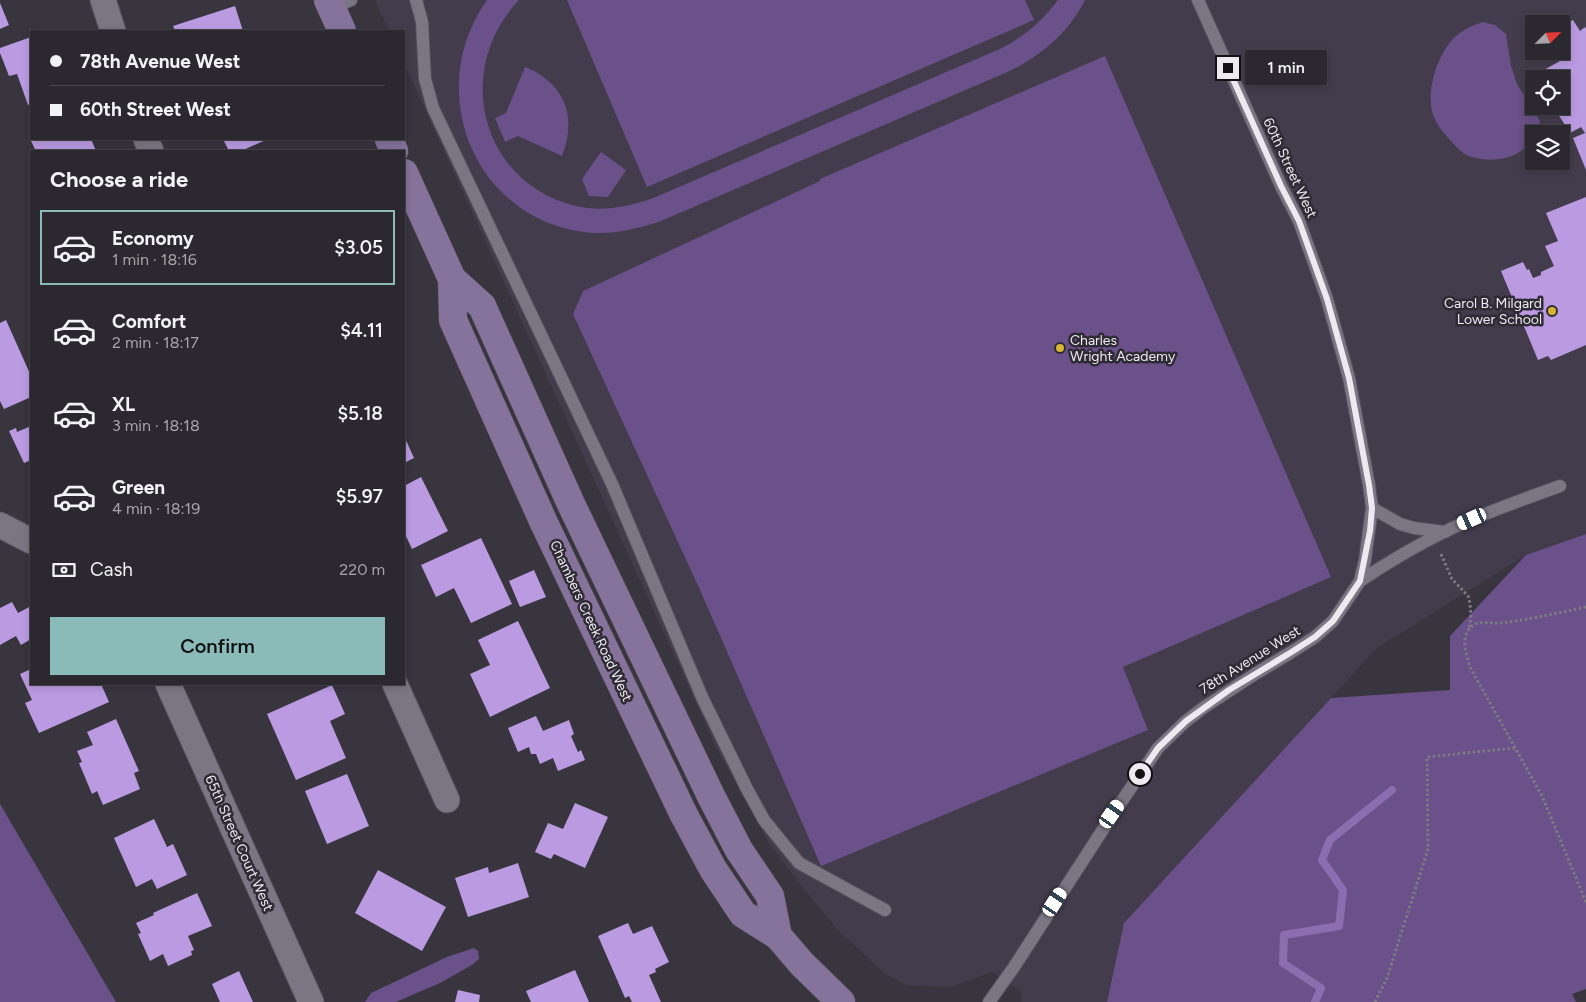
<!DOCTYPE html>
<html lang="en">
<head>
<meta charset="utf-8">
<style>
  :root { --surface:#2b282f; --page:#37343b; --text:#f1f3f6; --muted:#a6a6aa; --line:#47444b; --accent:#8bbbb9 }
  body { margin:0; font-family:Figtree,sans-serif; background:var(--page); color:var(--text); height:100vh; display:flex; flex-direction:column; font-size:19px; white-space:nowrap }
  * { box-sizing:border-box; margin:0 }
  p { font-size:16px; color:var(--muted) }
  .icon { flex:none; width:28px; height:28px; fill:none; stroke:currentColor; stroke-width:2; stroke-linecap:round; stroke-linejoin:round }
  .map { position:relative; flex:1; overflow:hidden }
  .side { position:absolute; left:30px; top:150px; width:375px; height:535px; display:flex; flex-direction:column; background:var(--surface); border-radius:0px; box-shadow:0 2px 8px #0003,0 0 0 1px var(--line) }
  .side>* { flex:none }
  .banner { position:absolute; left:30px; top:30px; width:375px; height:110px; border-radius:0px; box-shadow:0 2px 8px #0003,0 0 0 1px var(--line); display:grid; align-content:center; height:110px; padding:0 20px; background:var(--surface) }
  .needle { width:32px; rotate:66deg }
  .buttons { position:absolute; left:1525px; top:15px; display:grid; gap:10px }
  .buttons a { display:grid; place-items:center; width:45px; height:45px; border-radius:0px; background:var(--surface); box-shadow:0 2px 8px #0003,0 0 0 1px var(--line); font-size:25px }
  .end { position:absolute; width:22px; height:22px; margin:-11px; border:6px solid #ece9f0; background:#111; box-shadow:0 0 0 2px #111 }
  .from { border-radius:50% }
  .bubble { position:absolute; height:35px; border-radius:0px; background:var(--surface); box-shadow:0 2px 8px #0003,0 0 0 1px var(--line); font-size:16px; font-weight:600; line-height:35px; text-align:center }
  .car { position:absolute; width:15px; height:30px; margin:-15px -8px; border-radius:6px; box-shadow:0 0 4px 1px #0007; background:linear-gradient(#fff 24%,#345 0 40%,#fff 0 76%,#345 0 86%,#fff 0) }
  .banner b { display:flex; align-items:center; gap:18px; height:48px; font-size:19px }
  .banner b+b { border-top:1px solid var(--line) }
  .banner i { width:12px; height:12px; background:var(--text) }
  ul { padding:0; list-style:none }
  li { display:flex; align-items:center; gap:15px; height:75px; margin:0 10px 8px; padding:0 10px; border:2px solid transparent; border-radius:0px }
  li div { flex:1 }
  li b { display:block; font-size:19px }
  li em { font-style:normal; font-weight:600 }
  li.active { border-color:var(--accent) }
  li>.icon { width:45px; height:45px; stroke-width:1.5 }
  h2 { padding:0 20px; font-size:22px; line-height:60px }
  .pay { display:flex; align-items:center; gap:12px; height:55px; padding:0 20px; font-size:19px }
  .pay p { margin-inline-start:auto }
  .cta { display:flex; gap:10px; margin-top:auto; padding:10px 20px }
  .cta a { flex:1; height:58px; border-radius:0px; background:var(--accent); color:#111; font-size:20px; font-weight:600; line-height:58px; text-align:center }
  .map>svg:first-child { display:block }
  .built { fill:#433c4c; fill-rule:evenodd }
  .green { fill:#6a5189 }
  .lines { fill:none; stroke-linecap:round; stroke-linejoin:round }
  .stream { stroke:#8b6db0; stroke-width:8 }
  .building { fill:#ba9be2 }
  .lane-casing { stroke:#55515b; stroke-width:14 }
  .street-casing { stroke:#55515b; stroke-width:27 }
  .secondary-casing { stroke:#55515b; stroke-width:29 }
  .path { stroke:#7e7a83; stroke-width:3; stroke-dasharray:2.5 2.5; stroke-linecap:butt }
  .lane { stroke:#7b7683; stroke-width:12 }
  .street { stroke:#7b7683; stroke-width:25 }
  .secondary { stroke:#85739b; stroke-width:28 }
  .route { stroke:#ece9f0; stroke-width:6 }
  .poi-dot { fill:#d6b534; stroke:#2f2b35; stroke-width:2 }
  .labels { text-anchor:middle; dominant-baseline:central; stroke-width:5; stroke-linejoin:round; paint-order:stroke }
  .street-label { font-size:14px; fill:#ece9f0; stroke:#2f2b35 }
  .poi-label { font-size:14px; fill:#ece9f0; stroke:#2f2b35; text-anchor:end }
</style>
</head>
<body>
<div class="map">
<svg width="1586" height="1002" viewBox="0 0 1586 1002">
  <rect width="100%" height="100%" fill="#39353f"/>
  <!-- built -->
  <path class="built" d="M375 0H1586V534L1526 555 1377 648 1124 923 1107 1002H1022L1021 991 992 972 951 987 906 985 884 973 837 929 803 888 769 843 717 749 404 63V31H389ZM1534 24H1561V51H1534ZM1534 79H1561V106H1534ZM1534 134H1561V161H1534Z"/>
  <!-- green -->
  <path class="green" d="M487 0H519C453 69 480 183 576 206 602 212 626 207 651 199L1002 48C1025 36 1042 21 1058 0H1085C1069 32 1043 54 1012 70L661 221C639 228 617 234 593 233 477 225 421 93 487 0Z
    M567 0H1025L1034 20 647 187Z
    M1483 22 1495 25 1506 34 1511 66 1517 84 1540 121 1536 134H1534V137C1528 144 1522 152 1514 155 1501 161 1483 161 1469 156 1461 153 1455 145 1449 139 1443 132 1437 125 1434 117 1424 93 1438 52 1456 36 1464 29 1473 25 1483 22Z
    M1105 56 1331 577 1123 667 1148 730 821 866 700 590 573 314 583 291 820 181V179Z
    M525 67C531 69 537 72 542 76 570 95 574 126 562 156L518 136 505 142 495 118 506 113Z
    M601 152 626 170 608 197 589 196 582 179Z
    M1586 534V989L1572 994 1576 1002H1107L1124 923 1331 698 1450 690V636L1526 555Z
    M0 804 116 1002H0Z
    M474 948 478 951 479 959 472 965 440 983 396 1002H365L371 993 447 957Z"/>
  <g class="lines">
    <!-- stream -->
    <path class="stream" d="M1315 1002 1321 988 1283 963 1284 935 1339 926 1343 890 1322 860 1330 840 1392 790"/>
  </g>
  <!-- building -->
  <path class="building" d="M0 3 9 25 0 29Z
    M235 6 243 31H175L173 26Z
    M1573 20 1580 31 1585 27 1586 29V170L1573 138 1585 133 1581 127 1570 133 1553 106H1561V79H1535L1533 76 1569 56 1564 46 1568 43V39L1561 26Z
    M31 37V104L28 105 17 74 9 76 0 53V48Z
    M30 139H91L96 151H36Z
    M223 139H268L241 151H229Z
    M1586 197V345L1551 360 1548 356 1538 360 1501 271 1523 262 1527 270 1529 269 1533 278 1541 275V272L1554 266 1545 246 1558 241 1546 213Z
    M6 320 31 376V397L4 409 0 401V323Z
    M31 426V460L24 463 9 431 16 428 17 432Z
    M404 436 414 458 404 463Z
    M421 477 448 531 412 549 404 532V486Z
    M481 538 512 604 471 623 454 588 436 597 421 565Z
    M534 570 546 597 520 607 509 581Z
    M12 602 18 613 31 606V639L21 645 16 636 0 645V608Z
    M518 621 550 688 490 717 470 674 490 665 478 640Z
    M31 669V684H101L109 702 39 733 25 703 32 700 20 674Z
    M332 685 345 714 330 721 346 758 296 780 267 714Z
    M536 716 543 731 569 720 574 734 571 736 578 752 581 750 585 760 558 771 553 758 540 764 536 754H531L529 747 518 752 508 728Z
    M116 719 139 771 134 773 140 789 103 805 97 791 92 794 79 763 82 762 77 751 93 745 87 732Z
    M347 774 369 826 327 844 305 791Z
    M575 803 608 817 585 868 554 854 551 859 535 852 548 823 563 829Z
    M154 819 167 847 173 844 187 875 157 889 152 879 136 887 114 838Z
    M518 863 529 897 468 917 455 878 488 867 489 873Z
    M378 870 446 907 422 951 355 913Z
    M197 893 212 926 188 936 194 950 191 951 192 955 168 966 163 954 150 961 138 934 141 933 136 923 154 915 153 913Z
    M628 923 633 934 652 926 669 962 655 969 656 972 649 975 661 1002H632L629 996 625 998 598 936Z
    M575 970 589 1002H531L526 991Z
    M239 971 253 1002H220L212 984Z
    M458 990 480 995 479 1002H455Z"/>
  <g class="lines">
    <!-- lane casing -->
    <g class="lane-casing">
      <path id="lane" d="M416 0 422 22 425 79 433 108 612 484 702 697 747 789 764 820 799 863 885 910
        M332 8 351 0
        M1372 508 1400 524 1414 528 1445 532
        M1360 581C1399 555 1441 531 1485 514 1510 504 1535 495 1560 486
        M989 1002 1014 967 1113 814 1158 748 1186 721 1203 708 1255 674 1290 653 1315 637 1333 621 1360 581 1365 560 1372 508 1369 485 1349 378 1327 299 1299 221 1281 186 1198 0"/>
    </g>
    <!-- street casing -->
    <g class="street-casing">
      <path id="street" d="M103 0 113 31
        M146 139 151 151
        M0 525 31 541
        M168 684 311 1002
        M395 684 447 800"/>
    </g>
    <!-- secondary casing -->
    <g class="secondary-casing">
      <path id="secondary" d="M328 0 342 31
        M389 139 394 151
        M404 173 452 279 453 320 544 523 684 815 713 869 743 914 778 936 802 964 841 1002
        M452 279 482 306 571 504 711 796 739 850 770 896 778 936"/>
    </g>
    <!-- path -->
    <path class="path" d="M1441 554 1452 579 1468 596 1470 603 1471 619 1469 628
      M1586 607C1557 613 1528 620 1499 623 1489 624 1477 619 1470 628 1460 639 1467 657 1471 669L1542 796 1586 902
      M1375 1002 1387 978 1428 849 1427 757 1515 748"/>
    <!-- lane -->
    <use href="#lane" class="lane"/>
    <!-- street -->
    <use href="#street" class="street"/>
    <!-- secondary -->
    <use href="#secondary" class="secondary"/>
  </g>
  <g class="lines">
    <!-- route -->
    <path class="route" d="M1140 774 1158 748 1186 721 1229 690 1290 653 1315 637 1333 621 1360 581 1370 531 1372 508 1369 485 1349 378 1327 299 1299 221 1281 186 1228 68"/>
  </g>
  <!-- markers -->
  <g class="poi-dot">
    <circle cx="1552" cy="311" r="5"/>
    <circle cx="1060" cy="348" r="5"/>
  </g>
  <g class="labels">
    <!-- street labels -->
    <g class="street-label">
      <text transform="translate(1290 168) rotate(65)">60th Street West</text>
      <text transform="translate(591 621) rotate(65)">Chambers Creek Road West</text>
      <text transform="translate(1250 660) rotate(-32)">78th Avenue West</text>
      <text transform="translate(239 843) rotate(66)">65th Street Court West</text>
    </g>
    <!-- poi labels -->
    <g class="poi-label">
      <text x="1542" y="303">Carol B. Milgard<tspan x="1542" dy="16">Lower School</tspan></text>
      <text x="1070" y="340" text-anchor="start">Charles<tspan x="1070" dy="16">Wright Academy</tspan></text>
    </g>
  </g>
</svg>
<div class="buttons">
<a><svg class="needle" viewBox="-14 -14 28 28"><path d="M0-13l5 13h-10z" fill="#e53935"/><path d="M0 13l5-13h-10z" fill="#a6a6aa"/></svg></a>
<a><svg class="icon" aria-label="locate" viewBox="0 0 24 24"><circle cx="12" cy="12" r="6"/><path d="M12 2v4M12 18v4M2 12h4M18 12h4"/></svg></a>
<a><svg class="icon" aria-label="layers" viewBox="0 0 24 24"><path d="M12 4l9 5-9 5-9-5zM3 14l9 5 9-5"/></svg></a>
</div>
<i class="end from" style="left:1140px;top:774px"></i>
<i class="end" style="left:1228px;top:68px"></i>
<div class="bubble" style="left:1245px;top:50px;width:82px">1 min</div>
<i class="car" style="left:1472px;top:519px;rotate:246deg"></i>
<i class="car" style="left:1112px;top:814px;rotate:35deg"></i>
<i class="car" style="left:1055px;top:902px;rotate:33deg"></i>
<div class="banner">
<b><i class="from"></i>78th Avenue West</b>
<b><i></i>60th Street West</b>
</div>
<section class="side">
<h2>Choose a ride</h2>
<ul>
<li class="active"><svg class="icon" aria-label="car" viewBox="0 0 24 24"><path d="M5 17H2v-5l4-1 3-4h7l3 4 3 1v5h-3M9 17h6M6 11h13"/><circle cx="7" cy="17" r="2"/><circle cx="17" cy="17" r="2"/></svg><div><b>Economy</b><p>1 min · 18:16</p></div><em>$3.05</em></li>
<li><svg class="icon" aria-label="car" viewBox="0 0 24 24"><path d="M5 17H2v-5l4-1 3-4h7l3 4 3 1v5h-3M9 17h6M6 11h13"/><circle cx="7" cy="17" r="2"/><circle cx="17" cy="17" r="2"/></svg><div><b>Comfort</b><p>2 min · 18:17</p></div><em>$4.11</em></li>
<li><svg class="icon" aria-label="car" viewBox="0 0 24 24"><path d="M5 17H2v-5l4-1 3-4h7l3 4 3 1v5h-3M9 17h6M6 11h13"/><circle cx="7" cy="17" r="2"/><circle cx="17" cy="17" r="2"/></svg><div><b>XL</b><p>3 min · 18:18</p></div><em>$5.18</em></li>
<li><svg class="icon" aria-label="car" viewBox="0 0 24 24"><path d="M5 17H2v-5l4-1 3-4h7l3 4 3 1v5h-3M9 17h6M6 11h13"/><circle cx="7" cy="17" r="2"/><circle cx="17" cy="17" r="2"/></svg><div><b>Green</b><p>4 min · 18:19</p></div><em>$5.97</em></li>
</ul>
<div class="pay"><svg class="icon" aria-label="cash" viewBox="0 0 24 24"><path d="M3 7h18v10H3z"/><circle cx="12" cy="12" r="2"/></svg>Cash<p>220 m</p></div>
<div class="cta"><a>Confirm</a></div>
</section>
</div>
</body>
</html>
